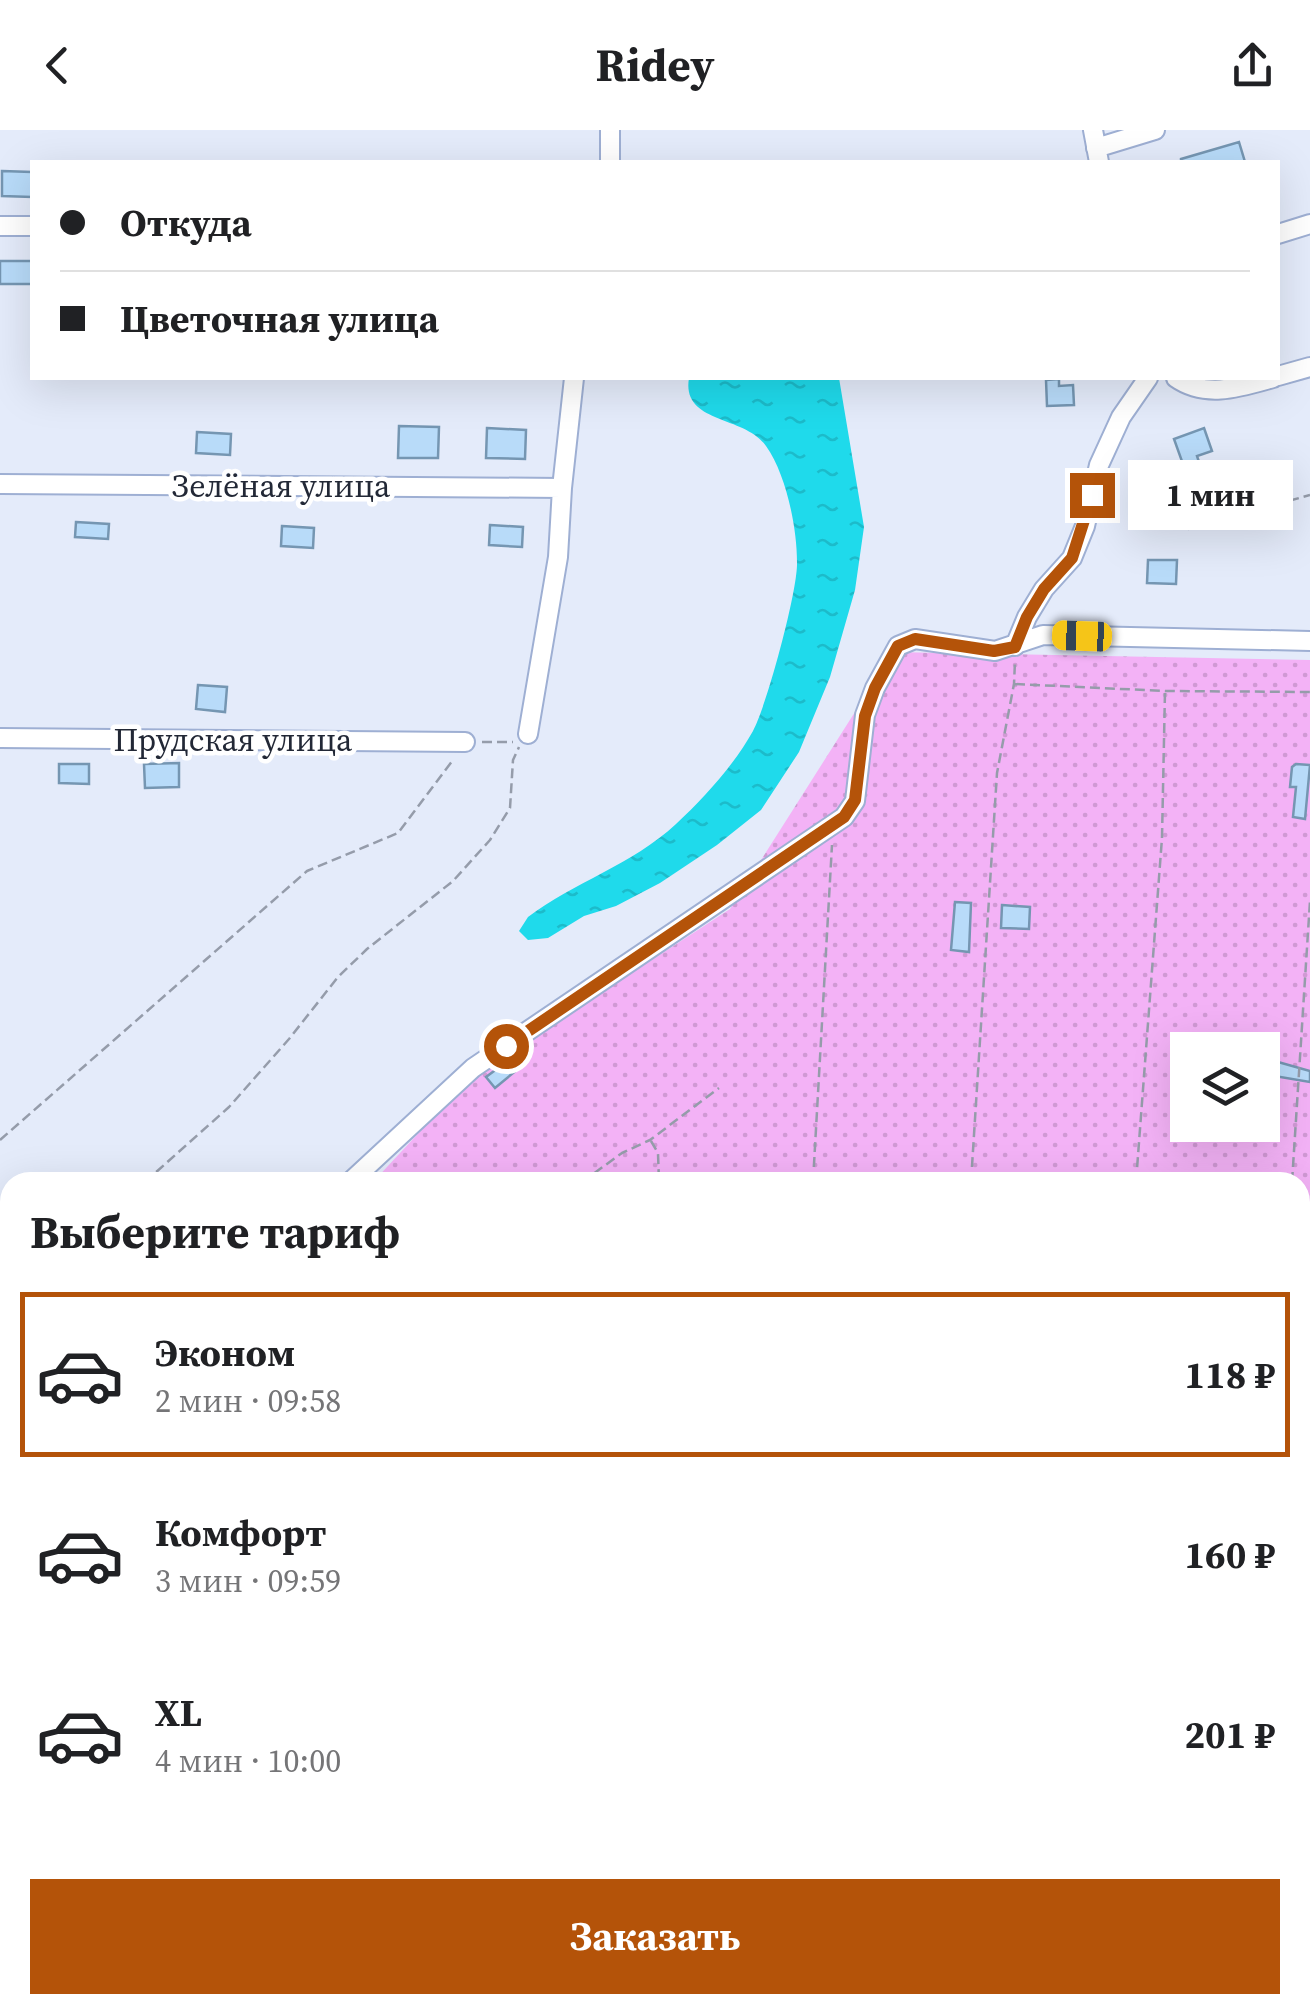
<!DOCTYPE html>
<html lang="ru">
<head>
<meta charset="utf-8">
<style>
  :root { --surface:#fff; --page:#f2f2f2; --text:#202124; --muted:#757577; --line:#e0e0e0; --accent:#b45309 }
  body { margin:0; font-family:"Source Serif 4",serif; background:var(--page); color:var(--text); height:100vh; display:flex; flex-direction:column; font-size:38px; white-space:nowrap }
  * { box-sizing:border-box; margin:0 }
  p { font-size:32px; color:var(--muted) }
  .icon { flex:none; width:55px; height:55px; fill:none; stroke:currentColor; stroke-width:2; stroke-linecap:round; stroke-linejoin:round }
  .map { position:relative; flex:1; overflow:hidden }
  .details { position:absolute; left:0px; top:1042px; width:1310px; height:842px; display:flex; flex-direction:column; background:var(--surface); border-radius:30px 30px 0 0; box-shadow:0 10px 40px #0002 }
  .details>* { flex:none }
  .guide { position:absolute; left:30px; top:30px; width:1250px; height:220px; border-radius:0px; box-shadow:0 10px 40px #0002; display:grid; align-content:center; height:220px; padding:0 30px; background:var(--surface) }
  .controls { position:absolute; left:1170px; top:902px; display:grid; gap:20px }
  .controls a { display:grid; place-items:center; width:110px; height:110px; border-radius:0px; background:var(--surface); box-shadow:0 10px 40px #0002; font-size:50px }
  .end { position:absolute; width:45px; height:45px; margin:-22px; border:12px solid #b45309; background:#fff; box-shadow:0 0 0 5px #fff }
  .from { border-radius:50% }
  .bubble { position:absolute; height:70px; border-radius:0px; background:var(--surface); box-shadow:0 10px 40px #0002; font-size:32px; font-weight:700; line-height:70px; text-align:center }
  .car { position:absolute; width:30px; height:60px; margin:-30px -15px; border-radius:12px; box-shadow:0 0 8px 2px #0007; background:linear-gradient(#f5c518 24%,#345 0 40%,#f5c518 0 76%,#345 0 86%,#f5c518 0) }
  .guide b { display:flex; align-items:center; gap:35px; height:95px; font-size:38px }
  .guide b+b { border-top:2px solid var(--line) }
  .guide i { width:25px; height:25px; background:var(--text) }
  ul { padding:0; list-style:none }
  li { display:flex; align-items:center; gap:30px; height:165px; margin:0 20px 15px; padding:0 10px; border:5px solid transparent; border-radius:0px }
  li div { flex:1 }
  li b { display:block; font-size:38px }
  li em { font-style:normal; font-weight:700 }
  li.active { border-color:var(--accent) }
  li>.icon { width:90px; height:90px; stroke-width:1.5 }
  h2 { padding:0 30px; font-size:45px; line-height:120px }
  .action { display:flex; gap:20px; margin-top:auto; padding:20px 30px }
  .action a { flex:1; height:115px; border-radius:0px; background:var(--accent); color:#fff; font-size:40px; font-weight:700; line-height:115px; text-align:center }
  header { display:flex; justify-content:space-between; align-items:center; height:130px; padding:0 30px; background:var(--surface); font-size:45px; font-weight:700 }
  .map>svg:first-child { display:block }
  .garden { fill:url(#garden-dots); fill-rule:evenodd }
  .water { fill:url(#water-ripples) }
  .building { fill:#b8dbf9; stroke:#7596b2; stroke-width:2.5 }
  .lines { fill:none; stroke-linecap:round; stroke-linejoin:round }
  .minor-casing { stroke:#9eafd3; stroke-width:22 }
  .highway-casing { stroke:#cacbcf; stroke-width:30 }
  .path { stroke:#959caa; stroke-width:2.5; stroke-dasharray:10 5; stroke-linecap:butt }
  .minor { stroke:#fff; stroke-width:18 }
  .highway { stroke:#89ca8a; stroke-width:25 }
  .route { stroke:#b45309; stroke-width:12 }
  .labels { text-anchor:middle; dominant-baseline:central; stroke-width:9; stroke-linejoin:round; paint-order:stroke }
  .street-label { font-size:32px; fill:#222836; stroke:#fff }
</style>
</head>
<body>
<header><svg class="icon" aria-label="back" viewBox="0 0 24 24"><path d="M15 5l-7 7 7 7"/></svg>Ridey<svg class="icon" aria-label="share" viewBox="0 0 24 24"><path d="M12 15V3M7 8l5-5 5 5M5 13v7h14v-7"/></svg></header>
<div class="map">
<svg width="1310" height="1883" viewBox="0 0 1310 1883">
  <defs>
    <pattern id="garden-dots" width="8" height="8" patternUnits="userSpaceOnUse" patternTransform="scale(2.5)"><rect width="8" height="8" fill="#f3b2f6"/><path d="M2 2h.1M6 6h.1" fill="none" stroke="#d099d4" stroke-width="1.8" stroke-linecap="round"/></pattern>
    <pattern id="water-ripples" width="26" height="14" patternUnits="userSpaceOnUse" patternTransform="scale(2.5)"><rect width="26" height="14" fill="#1fdaeb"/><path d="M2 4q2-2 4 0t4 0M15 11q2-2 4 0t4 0" fill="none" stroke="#1cbbca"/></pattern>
  </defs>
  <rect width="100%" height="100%" fill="#e4ebfa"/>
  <!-- garden -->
  <path class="garden" d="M893 522 1310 530V1883H999L952 1875H1300V1052H373L468 950 730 779ZM1188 920H1262V995H1188Z"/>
  <!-- water -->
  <path class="water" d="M689 248H839L864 397 855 460 830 547 799 622 761 680 717 715 660 753 616 776 584 786 548 808 528 810 519 801 528 787C574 752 632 735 676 694 704 668 734 635 753 601 767 575 798 460 797 432 797 397 786 344 766 316 745 285 681 294 689 248Z"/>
  <!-- building -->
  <path class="building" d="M1239 12 1245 32H1181V29Z
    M2 41 32 42V67L2 66Z
    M0 131H32V154H0Z
    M1059 249V256L1073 255 1074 275 1047 276 1046 250Z
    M399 296 439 297 438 328H398Z
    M487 298 526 300 525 329 486 328Z
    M1204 298 1212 321 1197 326 1199 332 1184 337 1174 309Z
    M197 302 231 304 230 325 196 323Z
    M76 392 109 394 108 409 75 407Z
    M490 395 523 397 522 417 489 415Z
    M282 396 314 398 313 418 281 416Z
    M1148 430H1177L1176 454 1147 453Z
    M198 555 227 557 225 582 196 579Z
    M179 633V657L145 658 144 634Z
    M59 634H89V654L59 653Z
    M1296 634 1310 635 1305 689 1293 687 1296 657H1290L1292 637Z
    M955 772 971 773 969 822 951 820Z
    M1002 775 1030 777 1029 799 1001 798Z
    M517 924 524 934 495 958 486 947Z
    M1271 930 1310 941V952L1268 945Z"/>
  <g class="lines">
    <!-- minor casing -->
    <g class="minor-casing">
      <path id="minor" d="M1093 0 1099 32
        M1096 18 1155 0
        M610 32V0
        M0 96H32
        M1278 104 1310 94
        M1278 246 1310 237
        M1176 248C1206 269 1241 257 1273 248
        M0 354 562 358
        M1015 516 1027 487 1044 459 1072 428 1085 396 1099 335 1121 287 1148 248
        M528 604 558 427 562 358 574 248
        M0 608 465 612
        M350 1052 473 938 844 687 855 671 865 585 875 558 898 516 915 509 995 521 1043 505 1310 511"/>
    </g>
    <!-- highway casing -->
    <g class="highway-casing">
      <path id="highway" d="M0 1730 10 1732
        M741 1875 782 1883"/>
    </g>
    <!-- path -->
    <path class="path" d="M1188 399 1310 365
      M1015 554 1165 561 1310 562
      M482 612H513
      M0 1010 307 741 398 703 453 630
      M651 1011 658 1023 659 1052
      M145 1052 229 977 289 909 338 847 367 819 453 751 490 710 510 678 513 630 519 617
      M582 1052 622 1023 650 1010 719 958
      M813 1052 832 715
      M971 1052 997 643 1014 554 1015 531
      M1136 1052 1162 708 1165 561
      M1292 1052 1310 771
      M1300 1199 1310 1200
      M1300 1549H1310
      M1068 1881V1875
      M1230 1883 1231 1875"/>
    <!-- minor -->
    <use href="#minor" class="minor"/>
    <!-- highway -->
    <use href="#highway" class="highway"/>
  </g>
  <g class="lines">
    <!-- route -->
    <path class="route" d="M506 916 844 687 855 670 865 586 875 558 898 516 915 509 994 521 1015 517 1027 487 1044 459 1072 428 1092 365"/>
  </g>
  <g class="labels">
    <!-- street labels -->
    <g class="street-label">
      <text x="281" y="356">Зелёная улица</text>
      <text x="233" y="610">Прудская улица</text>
    </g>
  </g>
</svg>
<div class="controls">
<a><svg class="icon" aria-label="layers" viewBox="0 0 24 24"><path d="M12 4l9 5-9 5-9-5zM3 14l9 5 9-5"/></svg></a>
</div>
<i class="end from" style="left:506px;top:916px"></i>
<i class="end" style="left:1092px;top:365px"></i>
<div class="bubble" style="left:1128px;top:330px;width:165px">1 мин</div>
<i class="car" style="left:1082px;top:506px;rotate:272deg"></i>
<div class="guide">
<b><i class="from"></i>Откуда</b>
<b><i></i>Цветочная улица</b>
</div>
<section class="details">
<h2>Выберите тариф</h2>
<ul>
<li class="active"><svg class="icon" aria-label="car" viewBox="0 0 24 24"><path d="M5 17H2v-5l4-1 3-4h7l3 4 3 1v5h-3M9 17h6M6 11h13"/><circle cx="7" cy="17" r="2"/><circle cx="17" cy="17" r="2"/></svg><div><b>Эконом</b><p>2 мин · 09:58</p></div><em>118 ₽</em></li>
<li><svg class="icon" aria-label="car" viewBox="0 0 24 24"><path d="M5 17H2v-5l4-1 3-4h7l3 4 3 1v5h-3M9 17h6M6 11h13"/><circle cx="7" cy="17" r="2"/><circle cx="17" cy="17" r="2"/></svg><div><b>Комфорт</b><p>3 мин · 09:59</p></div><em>160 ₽</em></li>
<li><svg class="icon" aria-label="car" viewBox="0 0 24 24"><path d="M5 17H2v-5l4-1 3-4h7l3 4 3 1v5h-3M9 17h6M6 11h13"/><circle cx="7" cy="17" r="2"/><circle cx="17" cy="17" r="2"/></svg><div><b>XL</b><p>4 мин · 10:00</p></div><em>201 ₽</em></li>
</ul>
<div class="action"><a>Заказать</a></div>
</section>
</div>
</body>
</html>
